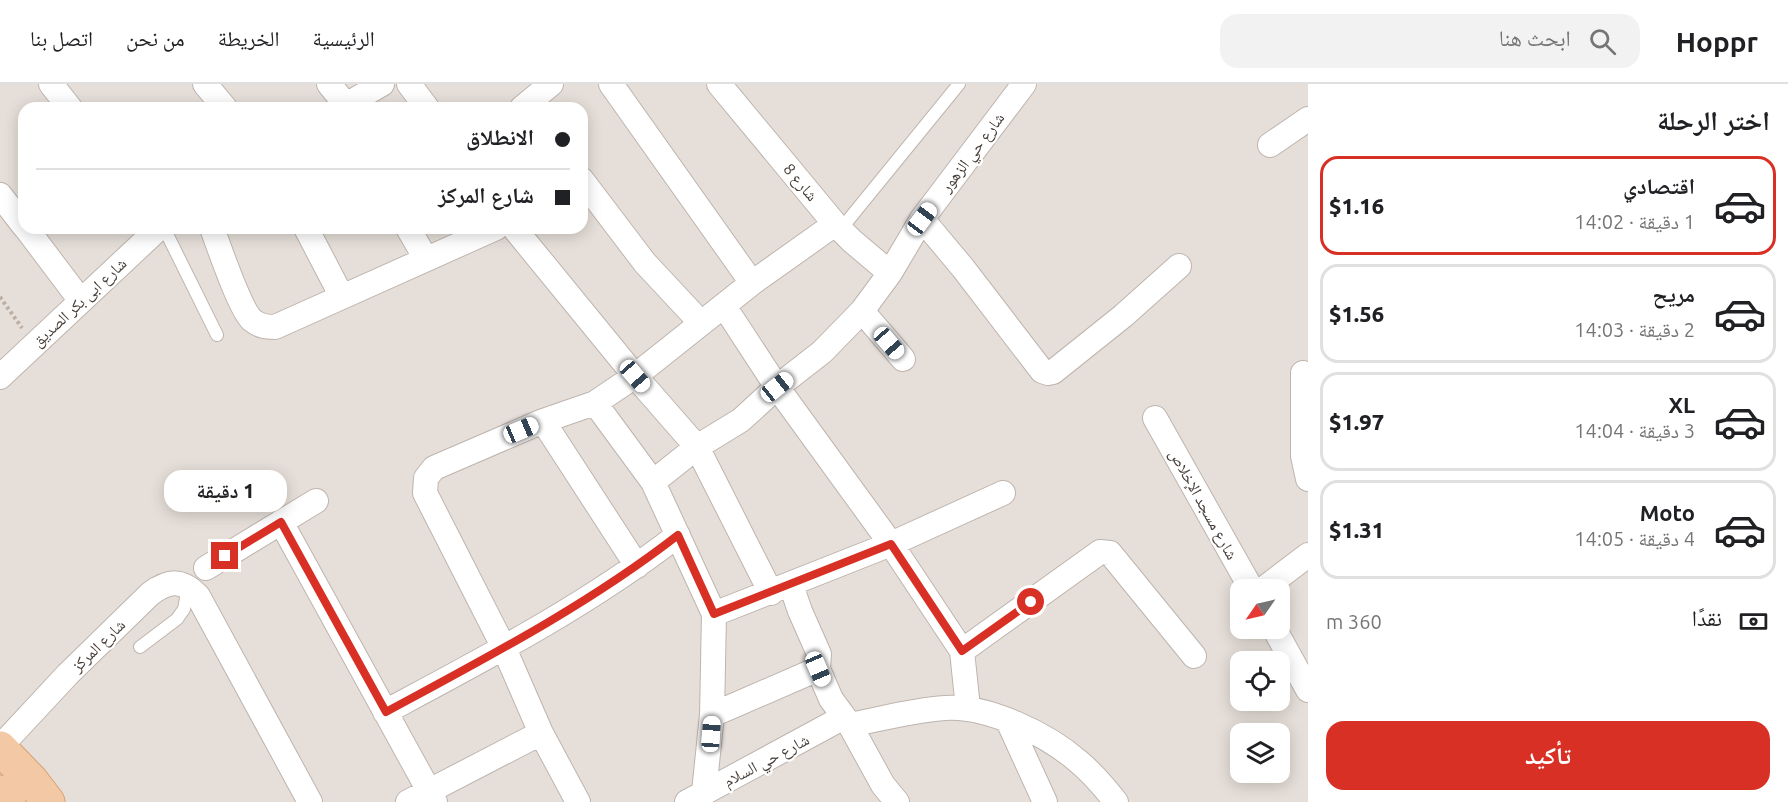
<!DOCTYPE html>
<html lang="ar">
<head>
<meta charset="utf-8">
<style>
  :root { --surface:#fff; --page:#f2f2f2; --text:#202124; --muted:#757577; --line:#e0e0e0; --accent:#d93025 }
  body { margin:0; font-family:Ubuntu,"Noto Naskh Arabic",sans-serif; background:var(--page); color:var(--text); direction:rtl; height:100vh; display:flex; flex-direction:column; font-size:22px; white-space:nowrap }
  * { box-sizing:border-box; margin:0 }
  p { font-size:20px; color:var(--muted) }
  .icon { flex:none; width:33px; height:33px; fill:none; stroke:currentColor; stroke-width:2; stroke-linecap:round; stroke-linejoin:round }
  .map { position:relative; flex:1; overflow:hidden; direction:ltr }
  .drawer { display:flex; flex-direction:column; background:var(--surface); width:480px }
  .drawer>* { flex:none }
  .guide { position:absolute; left:18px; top:18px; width:570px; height:132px; border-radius:18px; box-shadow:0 3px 15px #0003; direction:rtl; display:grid; align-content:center; height:132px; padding:0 18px; background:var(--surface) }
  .needle { width:39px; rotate:236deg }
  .tools { position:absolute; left:1230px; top:495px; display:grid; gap:12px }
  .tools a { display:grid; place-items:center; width:60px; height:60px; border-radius:12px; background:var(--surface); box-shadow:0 3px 15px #0003; font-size:30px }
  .end { position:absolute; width:27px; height:27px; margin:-14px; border:8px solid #d93025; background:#fff; box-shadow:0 0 0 3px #fff }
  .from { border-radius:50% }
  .bubble { position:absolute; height:42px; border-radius:18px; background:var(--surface); box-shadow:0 3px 15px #0003; font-size:20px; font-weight:800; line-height:42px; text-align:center; direction:rtl }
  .car { position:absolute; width:18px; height:36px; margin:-18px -9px; border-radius:8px; box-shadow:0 0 4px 2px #0007; background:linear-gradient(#fff 24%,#345 0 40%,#fff 0 76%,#345 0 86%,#fff 0) }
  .guide b { display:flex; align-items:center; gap:21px; height:57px; font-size:22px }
  .guide b+b { border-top:2px solid var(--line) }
  .guide i { width:15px; height:15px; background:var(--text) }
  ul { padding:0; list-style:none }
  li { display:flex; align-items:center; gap:18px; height:99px; margin:0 12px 9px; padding:0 6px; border:3px solid var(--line); border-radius:18px }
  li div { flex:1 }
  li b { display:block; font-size:22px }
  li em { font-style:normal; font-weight:800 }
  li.on { border-color:var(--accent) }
  li>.icon { width:54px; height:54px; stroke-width:1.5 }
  h2 { padding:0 18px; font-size:27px; line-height:72px }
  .pay { display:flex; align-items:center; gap:15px; height:66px; padding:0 18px; font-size:22px }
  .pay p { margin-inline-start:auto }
  .primary-button { display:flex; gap:12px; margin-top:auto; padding:12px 18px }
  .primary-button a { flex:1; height:69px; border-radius:18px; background:var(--accent); color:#fff; font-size:24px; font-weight:800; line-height:69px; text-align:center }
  header { display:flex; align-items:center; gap:36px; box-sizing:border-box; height:84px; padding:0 30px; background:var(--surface); border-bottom:2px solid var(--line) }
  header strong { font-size:28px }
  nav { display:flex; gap:33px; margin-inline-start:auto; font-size:21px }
  .search { width:420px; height:54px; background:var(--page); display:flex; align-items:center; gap:15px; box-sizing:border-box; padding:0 21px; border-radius:18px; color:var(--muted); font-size:22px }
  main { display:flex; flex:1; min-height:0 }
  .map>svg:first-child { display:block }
  .residential { fill:#e6dfd9; fill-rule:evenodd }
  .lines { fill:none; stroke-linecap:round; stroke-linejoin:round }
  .lane-casing { stroke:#beb4ae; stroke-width:14 }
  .street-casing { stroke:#beb4ae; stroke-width:26 }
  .primary-casing { stroke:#d6a276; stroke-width:35 }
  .path { stroke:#beada1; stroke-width:4; stroke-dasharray:3 3; stroke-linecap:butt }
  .lane { stroke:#fff; stroke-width:12 }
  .street { stroke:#fff; stroke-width:24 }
  .primary { stroke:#f2c9a4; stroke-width:33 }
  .route { stroke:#d93025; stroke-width:8 }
  .labels { text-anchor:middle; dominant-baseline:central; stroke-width:4.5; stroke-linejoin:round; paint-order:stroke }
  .street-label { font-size:16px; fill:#463e39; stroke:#fff }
</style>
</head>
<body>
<header>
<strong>Hoppr</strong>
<div class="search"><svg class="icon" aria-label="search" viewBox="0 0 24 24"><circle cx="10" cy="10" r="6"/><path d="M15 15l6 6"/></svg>ابحث هنا</div>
<nav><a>الرئيسية</a><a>الخريطة</a><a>من نحن</a><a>اتصل بنا</a></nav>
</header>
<main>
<section class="drawer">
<h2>اختر الرحلة</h2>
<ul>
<li class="on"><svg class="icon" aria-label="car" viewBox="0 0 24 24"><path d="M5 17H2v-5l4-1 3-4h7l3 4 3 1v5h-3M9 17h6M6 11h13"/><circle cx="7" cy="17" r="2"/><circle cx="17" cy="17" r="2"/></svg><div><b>اقتصادي</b><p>1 دقيقة · 14:02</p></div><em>$1.16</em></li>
<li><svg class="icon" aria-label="car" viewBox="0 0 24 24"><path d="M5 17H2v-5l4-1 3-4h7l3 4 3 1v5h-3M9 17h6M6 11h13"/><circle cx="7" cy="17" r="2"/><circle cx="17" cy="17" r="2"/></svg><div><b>مريح</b><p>2 دقيقة · 14:03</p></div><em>$1.56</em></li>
<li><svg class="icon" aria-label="car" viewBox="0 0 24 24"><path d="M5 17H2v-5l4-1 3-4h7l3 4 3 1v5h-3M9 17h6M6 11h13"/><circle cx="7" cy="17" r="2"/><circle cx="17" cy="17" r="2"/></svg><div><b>XL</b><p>3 دقيقة · 14:04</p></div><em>$1.97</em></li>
<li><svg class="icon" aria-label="car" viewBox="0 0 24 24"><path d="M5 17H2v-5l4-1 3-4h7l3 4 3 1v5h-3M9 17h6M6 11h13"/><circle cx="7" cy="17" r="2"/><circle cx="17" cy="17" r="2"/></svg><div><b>Moto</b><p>4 دقيقة · 14:05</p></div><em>$1.31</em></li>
</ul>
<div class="pay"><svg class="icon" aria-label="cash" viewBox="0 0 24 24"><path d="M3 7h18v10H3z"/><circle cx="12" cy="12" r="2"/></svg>نقدًا<p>360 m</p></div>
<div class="primary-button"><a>تأكيد</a></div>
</section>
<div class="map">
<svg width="1308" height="718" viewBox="0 0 1308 718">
  <rect width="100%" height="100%" fill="#f3eeea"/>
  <!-- residential -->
  <path class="residential" d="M0 0H1308V718H0ZM24 24H582V144H24ZM1240 506H1280V544H1240ZM1240 578H1280V616H1240ZM1240 650H1280V688H1240Z"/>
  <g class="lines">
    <!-- lane casing -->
    <g class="lane-casing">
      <path id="lane" d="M164 144 217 251
        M841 145 959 0
        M140 563 177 535 184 525 188 503"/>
    </g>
    <!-- street casing -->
    <g class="street-casing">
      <path id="street" d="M51 0 70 24
        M205 0 225 24
        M329 0 346 21
        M409 0 427 24
        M611 0 752 199
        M719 0 835 140 852 157 890 189
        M341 24 382 0
        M522 24 551 0
        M1270 61 1308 35
        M582 96 645 179 701 239
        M0 111 24 142
        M922 135 963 184 1042 287 1048 289 1053 288 1123 232 1179 182
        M26 144 81 217
        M212 144C219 163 240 225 252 236 259 242 266 243 275 243L496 144
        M306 144 342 213
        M408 144 426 175
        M514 144 635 292 697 363 771 509
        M724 222 777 303 891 460 962 567 968 624
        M862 227 903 275
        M1303 289V372L1308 395
        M0 293 159 144
        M595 319 653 398
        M1155 334 1252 506
        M543 337 637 482
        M281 438 435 718
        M206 484 316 417
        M791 501 800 527 819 570 818 585 831 615 850 641 883 701 897 718
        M1262 506 1308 471
        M714 530 891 460 1003 409
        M1274 544 1308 606
        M962 567 1100 468 1110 469 1194 572
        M385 628C486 574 588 521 678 451
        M712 631 818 585
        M1008 637 1045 718
        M850 641C881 635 913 626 945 624 987 621 1047 650 1079 678 1092 689 1105 704 1116 718
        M0 663 68 590 150 510C169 496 182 495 198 512L310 718
        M704 708 712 631 714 530 653 398 697 363 741 336 777 303 822 268 862 227 890 189 922 135 1024 0
        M408 718 541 649
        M578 718 541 649 504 564 425 409 426 394 434 384 543 337 595 319 635 292 752 199 835 140
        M687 718 844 633"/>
    </g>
    <!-- primary casing -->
    <g class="primary-casing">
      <path id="primary" d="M0 664 32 697 48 718
        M0 708 9 718"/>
    </g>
    <!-- path -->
    <path class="path" d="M0 213 22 244"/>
    <!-- lane -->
    <use href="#lane" class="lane"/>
    <!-- street -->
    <use href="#street" class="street"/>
    <!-- primary -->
    <use href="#primary" class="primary"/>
  </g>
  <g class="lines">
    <!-- route -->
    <path class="route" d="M225 472 281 438 386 628C486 574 588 521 678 451L714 530 891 460 962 567 1031 518"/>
  </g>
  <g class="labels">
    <!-- street labels -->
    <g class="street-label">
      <text transform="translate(972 68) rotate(-53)">شارع حي الزهور</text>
      <text transform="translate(801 98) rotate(50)">شارع 8</text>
      <text transform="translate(79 218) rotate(-43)">شارع ابى بكر الصديق</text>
      <text transform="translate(1204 420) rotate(61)">شارع مسجد الإخلاص</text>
      <text transform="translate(98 561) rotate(-44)">شارع المركز</text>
      <text transform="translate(766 676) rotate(-28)">شارع حي السلام</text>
    </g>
  </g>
</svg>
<div class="tools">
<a><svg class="needle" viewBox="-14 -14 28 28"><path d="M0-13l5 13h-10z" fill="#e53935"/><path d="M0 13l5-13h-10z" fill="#757577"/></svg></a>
<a><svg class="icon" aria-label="locate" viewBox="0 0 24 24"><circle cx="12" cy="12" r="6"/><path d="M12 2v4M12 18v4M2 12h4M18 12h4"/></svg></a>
<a><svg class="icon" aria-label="layers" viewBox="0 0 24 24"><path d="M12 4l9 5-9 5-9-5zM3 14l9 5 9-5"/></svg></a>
</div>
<i class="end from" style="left:1031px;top:518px"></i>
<i class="end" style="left:225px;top:472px"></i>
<div class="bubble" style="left:164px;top:386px;width:123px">1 دقيقة</div>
<i class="car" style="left:922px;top:135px;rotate:37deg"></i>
<i class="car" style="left:889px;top:259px;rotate:139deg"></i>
<i class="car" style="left:635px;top:292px;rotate:139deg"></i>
<i class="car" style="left:777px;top:303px;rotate:51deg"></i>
<i class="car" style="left:521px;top:346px;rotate:67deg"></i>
<i class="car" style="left:818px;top:585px;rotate:157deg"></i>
<i class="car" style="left:711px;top:650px;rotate:4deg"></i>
<div class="guide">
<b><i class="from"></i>الانطلاق</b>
<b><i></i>شارع المركز</b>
</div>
</div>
</main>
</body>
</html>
